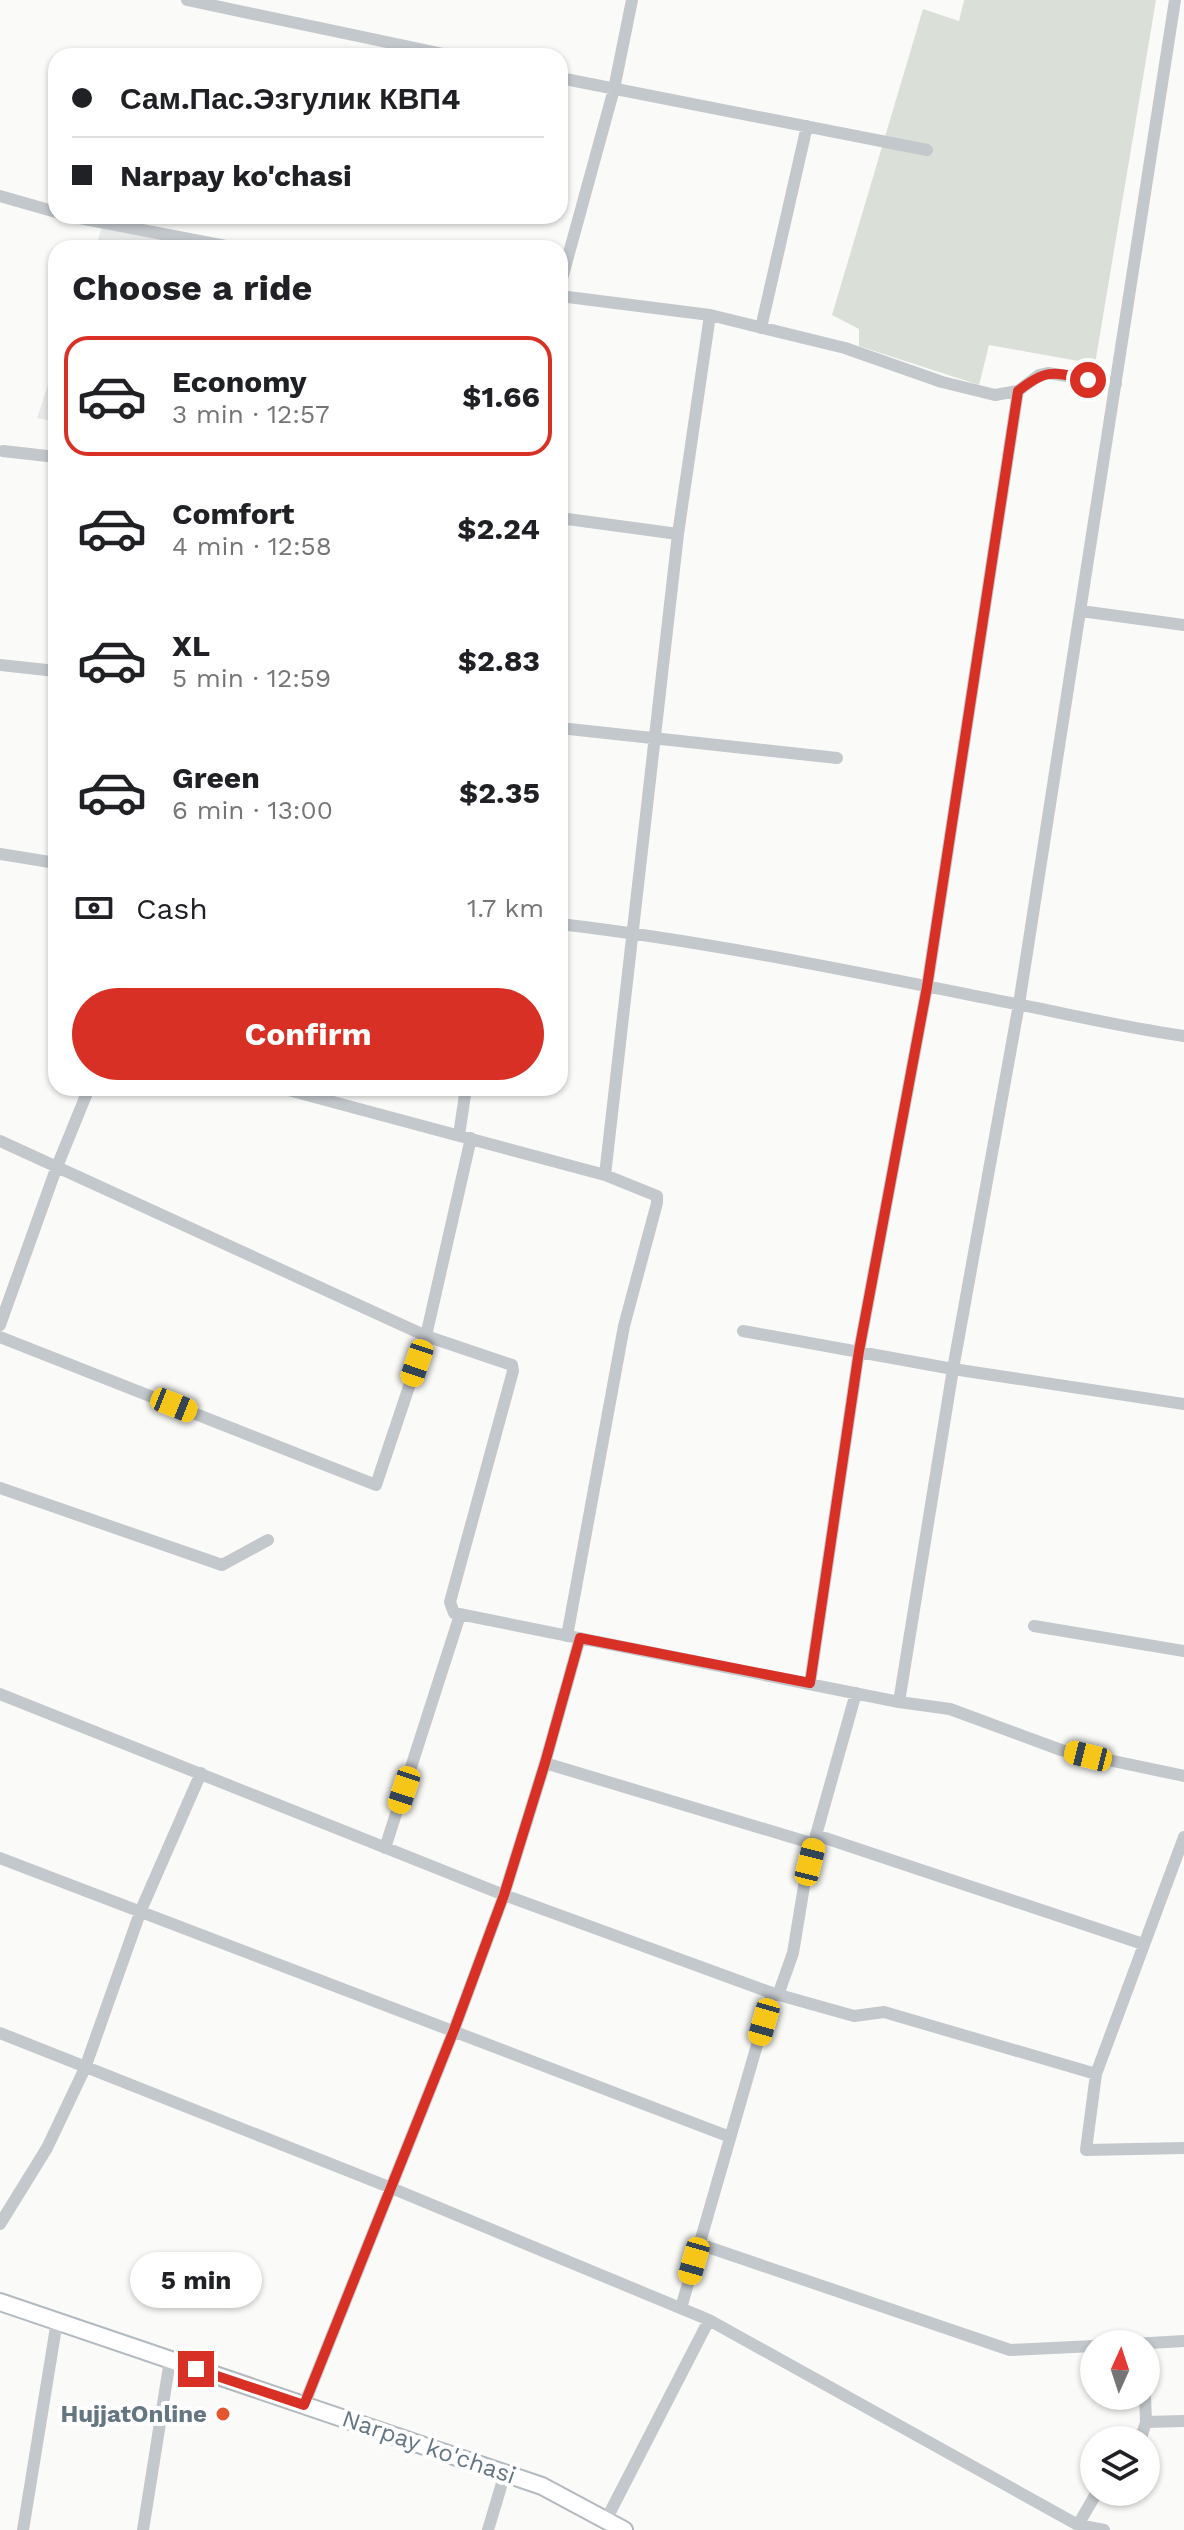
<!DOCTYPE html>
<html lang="en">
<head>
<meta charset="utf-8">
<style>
  :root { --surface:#fff; --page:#f2f2f2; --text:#202124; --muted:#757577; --line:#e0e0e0; --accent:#d93025 }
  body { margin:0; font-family:"Work Sans",sans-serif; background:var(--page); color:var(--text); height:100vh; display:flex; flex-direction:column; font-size:30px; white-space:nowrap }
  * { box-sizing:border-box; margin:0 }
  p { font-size:26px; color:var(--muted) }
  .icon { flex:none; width:44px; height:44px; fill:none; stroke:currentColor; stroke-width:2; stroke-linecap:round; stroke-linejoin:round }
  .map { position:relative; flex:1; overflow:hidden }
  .drawer { position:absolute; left:48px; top:240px; width:520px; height:856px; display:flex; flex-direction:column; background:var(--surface); border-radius:24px; box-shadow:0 2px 6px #0004 }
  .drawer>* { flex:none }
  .banner { position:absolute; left:48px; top:48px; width:520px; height:176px; border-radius:24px; box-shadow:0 2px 6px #0004; display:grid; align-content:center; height:176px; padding:0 24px; background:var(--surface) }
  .needle { width:52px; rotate:3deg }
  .fabs { position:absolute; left:1080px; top:2330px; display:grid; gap:16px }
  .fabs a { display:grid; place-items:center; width:80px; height:80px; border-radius:50%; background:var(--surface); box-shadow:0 2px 6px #0004; font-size:40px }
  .end { position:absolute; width:36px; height:36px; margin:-18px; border:10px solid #d93025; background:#fff; box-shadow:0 0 0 4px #fff }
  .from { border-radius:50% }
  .bubble { position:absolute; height:56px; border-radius:28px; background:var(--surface); box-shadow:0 2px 6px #0004; font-size:26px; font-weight:700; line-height:56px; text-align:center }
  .car { position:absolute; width:24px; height:48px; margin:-24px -12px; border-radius:10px; box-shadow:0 0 6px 2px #0007; background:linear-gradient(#f5c518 24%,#345 0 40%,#f5c518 0 76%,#345 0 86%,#f5c518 0) }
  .banner b { display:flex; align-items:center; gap:28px; height:76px; font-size:30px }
  .banner b+b { border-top:2px solid var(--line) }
  .banner i { width:20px; height:20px; background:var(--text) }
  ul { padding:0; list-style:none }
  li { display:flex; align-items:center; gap:24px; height:120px; margin:0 16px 12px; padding:0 8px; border:4px solid transparent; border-radius:24px }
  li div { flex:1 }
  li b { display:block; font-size:30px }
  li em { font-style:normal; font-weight:700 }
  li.selected { border-color:var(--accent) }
  li>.icon { width:72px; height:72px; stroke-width:1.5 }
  h2 { padding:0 24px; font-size:36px; line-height:96px }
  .pay { display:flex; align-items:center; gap:20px; height:88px; padding:0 24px; font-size:30px }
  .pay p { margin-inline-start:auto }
  .cta { display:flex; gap:16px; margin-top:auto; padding:16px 24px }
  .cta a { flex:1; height:92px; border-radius:48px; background:var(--accent); color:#fff; font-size:32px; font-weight:700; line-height:92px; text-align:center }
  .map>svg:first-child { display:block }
  .built { fill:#e8e9e9 }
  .green { fill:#dadfd7 }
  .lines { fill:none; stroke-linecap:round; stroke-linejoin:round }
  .secondary-casing { stroke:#b3babf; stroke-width:20 }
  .minor { stroke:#c3c8cc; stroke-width:12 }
  .secondary { stroke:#fff; stroke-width:16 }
  .route { stroke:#d93025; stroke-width:10 }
  .poi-dot { fill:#e4572e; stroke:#fff; stroke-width:3 }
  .labels { text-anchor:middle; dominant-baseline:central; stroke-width:8; stroke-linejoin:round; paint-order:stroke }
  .poi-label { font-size:24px; font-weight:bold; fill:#657683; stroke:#fff; text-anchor:end }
  .street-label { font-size:24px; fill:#657683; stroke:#fff }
</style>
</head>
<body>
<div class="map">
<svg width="1184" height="2530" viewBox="0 0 1184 2530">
  <rect width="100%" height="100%" fill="#fafaf8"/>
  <!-- built -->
  <path class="built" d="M103 224 241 248H95Z
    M56 361V422L37 418Z"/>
  <!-- green -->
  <path class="green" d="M964 0H1156L1095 364 989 345 979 385 859 346V329L832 315 923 9 959 21Z"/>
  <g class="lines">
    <!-- secondary casing -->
    <g class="secondary-casing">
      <path id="secondary" d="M0 2302 542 2486 624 2530"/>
    </g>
    <!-- minor -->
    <path class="minor" d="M187 0 453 56
      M560 78 927 150
      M0 196 56 212
      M69 216 236 248
      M560 286 614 89 632 0
      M560 296 710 315 845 348 942 382 995 395 1018 391 1039 375 1048 373 1116 384
      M761 328 807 126
      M3 451 56 457
      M560 518 678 534
      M1081 611 1184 625
      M0 665 56 671
      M560 728 837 758
      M0 854 56 863
      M560 924C713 942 865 974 1016 1004 1072 1015 1127 1028 1184 1036
      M281 1088 605 1175 657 1196V1203L624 1326 567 1636
      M459 1135 466 1088
      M0 1141 426 1336 512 1365 513 1371 450 1602 454 1613 899 1702 950 1709 1061 1750 1184 1776
      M605 1175 678 534 710 315
      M0 1325 56 1169 89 1088
      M743 1331 953 1369 1184 1404
      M0 1337 376 1485 426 1336 471 1138
      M0 1488 222 1565 268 1540
      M1034 1626 1184 1651
      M810 1683 859 1351 927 987 1018 391
      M856 1693 816 1835 1143 1944
      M0 1694 504 1895 772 1993 854 2016 884 2012 1096 2074
      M899 1702 953 1369 1019 1004 1175 0
      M545 1763 814 1844
      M1184 1837 1096 2074 1086 2150 1184 2148
      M385 1848 460 1615
      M0 1858 730 2137
      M778 1995 793 1953 805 1880 815 1839
      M0 2033 389 2187 709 2320 1078 2525 1104 2530
      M0 2224 47 2148 85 2068 141 1910 201 1773
      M699 2244 1010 2350 1094 2346
      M681 2308 772 1993
      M1133 2344 1184 2341
      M1145 2396 1146 2422
      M304 2405 454 2030 504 1895 545 1763 580 1638
      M1126 2440 1128 2436 1142 2435 1146 2422 1184 2421
      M606 2520 709 2320
      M1078 2525 1097 2492
      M23 2530 57 2321
      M143 2530 170 2360
      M488 2530 505 2473"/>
    <!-- secondary -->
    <use href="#secondary" class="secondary"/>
  </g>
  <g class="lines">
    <!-- route -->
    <path class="route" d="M196 2369 304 2405 454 2030 504 1895 545 1763 580 1638 810 1683 859 1351 927 987 1018 391C1047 368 1054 372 1088 380"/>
  </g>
  <!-- markers -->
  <circle class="poi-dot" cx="223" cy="2414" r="8"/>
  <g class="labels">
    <!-- poi labels -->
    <g class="poi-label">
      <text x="207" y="2414">HujjatOnline</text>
    </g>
    <!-- street labels -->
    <g class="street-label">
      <text transform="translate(429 2447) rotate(19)">Narpay ko'chasi</text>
    </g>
  </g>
</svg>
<div class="fabs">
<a><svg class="needle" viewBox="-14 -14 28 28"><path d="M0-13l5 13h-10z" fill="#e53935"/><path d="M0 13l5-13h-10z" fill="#757577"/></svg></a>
<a><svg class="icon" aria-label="layers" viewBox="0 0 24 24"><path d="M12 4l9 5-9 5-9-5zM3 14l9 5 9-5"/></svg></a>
</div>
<i class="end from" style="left:1088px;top:380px"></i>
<i class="end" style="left:196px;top:2369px"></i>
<div class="bubble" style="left:130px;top:2252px;width:132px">5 min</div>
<i class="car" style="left:417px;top:1363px;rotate:199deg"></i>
<i class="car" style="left:174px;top:1405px;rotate:112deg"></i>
<i class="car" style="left:1088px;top:1756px;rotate:284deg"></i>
<i class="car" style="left:404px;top:1790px;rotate:198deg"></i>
<i class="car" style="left:810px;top:1862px;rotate:14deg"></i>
<i class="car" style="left:764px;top:2022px;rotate:196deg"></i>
<i class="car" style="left:694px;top:2261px;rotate:196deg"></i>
<div class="banner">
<b><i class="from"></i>Сам.Пас.Эзгулик КВП4</b>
<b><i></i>Narpay ko'chasi</b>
</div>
<section class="drawer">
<h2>Choose a ride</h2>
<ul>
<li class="selected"><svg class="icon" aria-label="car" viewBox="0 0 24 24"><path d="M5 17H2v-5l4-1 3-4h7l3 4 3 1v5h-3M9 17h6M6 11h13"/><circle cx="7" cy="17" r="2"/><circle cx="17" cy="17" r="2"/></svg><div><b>Economy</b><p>3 min · 12:57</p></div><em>$1.66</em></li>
<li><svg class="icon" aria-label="car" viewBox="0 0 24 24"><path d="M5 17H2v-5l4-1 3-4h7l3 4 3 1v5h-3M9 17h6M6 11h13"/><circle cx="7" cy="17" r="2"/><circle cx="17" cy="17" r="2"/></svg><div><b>Comfort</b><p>4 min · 12:58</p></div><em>$2.24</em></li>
<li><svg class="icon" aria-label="car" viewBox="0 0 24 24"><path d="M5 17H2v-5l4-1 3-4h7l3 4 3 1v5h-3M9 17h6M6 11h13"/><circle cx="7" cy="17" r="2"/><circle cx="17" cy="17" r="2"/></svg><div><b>XL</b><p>5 min · 12:59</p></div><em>$2.83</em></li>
<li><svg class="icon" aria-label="car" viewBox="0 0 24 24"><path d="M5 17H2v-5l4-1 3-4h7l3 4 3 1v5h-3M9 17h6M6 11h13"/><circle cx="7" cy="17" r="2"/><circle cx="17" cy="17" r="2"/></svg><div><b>Green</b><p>6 min · 13:00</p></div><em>$2.35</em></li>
</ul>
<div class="pay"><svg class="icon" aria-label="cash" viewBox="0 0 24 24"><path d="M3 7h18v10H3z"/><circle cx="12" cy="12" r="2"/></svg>Cash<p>1.7 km</p></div>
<div class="cta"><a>Confirm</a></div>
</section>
</div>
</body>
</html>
